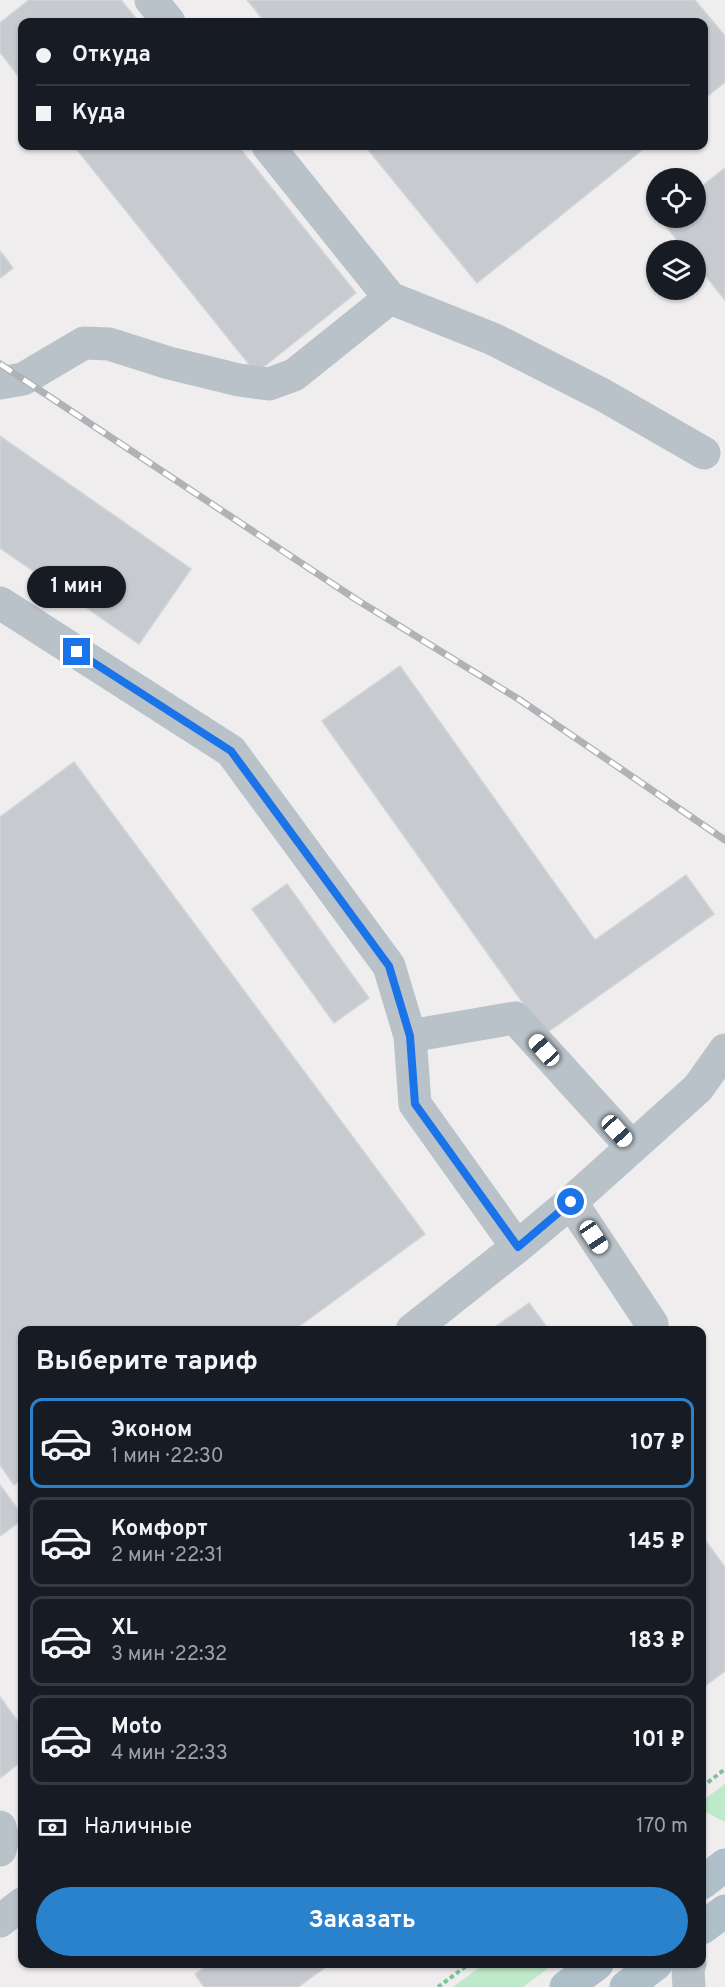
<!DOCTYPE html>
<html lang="ru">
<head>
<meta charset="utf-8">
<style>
  :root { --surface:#171b24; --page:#242831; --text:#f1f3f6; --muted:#9ea1a6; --line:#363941; --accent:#2a82cc }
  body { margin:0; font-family:Overpass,sans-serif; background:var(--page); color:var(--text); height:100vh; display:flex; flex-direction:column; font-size:22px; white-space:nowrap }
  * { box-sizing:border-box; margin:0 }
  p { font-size:20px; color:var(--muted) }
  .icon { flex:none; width:33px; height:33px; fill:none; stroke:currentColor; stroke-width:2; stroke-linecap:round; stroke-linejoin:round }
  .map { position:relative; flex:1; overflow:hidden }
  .details { position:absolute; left:18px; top:1326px; width:688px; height:642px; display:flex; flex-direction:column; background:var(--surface); border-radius:12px; box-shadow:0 2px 4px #0004 }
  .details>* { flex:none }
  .banner { position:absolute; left:18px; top:18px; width:690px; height:132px; border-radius:12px; box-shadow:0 2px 4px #0004; display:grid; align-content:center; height:132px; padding:0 18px; background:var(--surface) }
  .controls { position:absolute; left:646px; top:168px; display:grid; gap:12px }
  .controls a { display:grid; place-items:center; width:60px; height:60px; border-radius:50%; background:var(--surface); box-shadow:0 2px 4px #0004; font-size:30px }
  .end { position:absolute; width:27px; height:27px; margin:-14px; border:8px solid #1a73e8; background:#fff; box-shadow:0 0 0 3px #fff }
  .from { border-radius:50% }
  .bubble { position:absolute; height:42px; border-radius:21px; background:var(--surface); box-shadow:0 2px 4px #0004; font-size:20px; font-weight:700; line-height:42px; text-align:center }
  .car { position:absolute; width:18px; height:36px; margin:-18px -9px; border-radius:8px; box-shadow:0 0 4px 2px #0007; background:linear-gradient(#fff 24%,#345 0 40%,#fff 0 76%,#345 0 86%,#fff 0) }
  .banner b { display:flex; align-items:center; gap:21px; height:57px; font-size:22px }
  .banner b+b { border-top:2px solid var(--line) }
  .banner i { width:15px; height:15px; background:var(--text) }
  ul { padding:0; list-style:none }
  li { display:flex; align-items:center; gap:18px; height:90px; margin:0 12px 9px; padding:0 6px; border:3px solid var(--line); border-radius:12px }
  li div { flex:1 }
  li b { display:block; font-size:22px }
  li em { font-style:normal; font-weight:700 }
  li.current { border-color:var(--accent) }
  li>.icon { width:54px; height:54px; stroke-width:1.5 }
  h2 { padding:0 18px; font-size:27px; line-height:72px }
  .pay { display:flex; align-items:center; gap:15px; height:66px; padding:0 18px; font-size:22px }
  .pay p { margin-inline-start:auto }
  .action { display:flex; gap:12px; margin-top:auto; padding:12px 18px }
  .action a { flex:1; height:69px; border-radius:36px; background:var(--accent); color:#fff; font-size:24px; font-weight:700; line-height:69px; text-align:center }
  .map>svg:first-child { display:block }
  .green { fill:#bee9ca }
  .building { fill:#c7cacf; stroke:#d1d4d8; stroke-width:1.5 }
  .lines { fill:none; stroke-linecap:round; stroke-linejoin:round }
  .path { stroke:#7ac498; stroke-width:4; stroke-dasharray:4.5 3; stroke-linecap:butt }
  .minor { stroke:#b9c2c8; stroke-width:33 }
  .major { stroke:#afbfc9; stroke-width:33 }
  .rail-casing { stroke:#afb3b6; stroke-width:7 }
  .rail { stroke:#fff; stroke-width:4.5; stroke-dasharray:14; stroke-linecap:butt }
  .route { stroke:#1a73e8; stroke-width:8 }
</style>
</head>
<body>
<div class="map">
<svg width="725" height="1987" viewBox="0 0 725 1987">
  <rect width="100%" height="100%" fill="#efeded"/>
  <!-- green -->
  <path class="green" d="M725 1784V1822L702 1810V1801Z
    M484 1964H554L523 1987H453Z"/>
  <!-- building -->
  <path class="building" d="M29 0H121L139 22H22V81L0 52V23Z
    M247 0H695L725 36V82L704 99V22H265Z
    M74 146H238L356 293 256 373Z
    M365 146H647L477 283Z
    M725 168V300L696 264V250H685L660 219 662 218H696V191Z
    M0 251 13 268 0 278Z
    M0 436 191 569 139 644 0 548Z
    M400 666 595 940 686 875 714 914 545 1034 322 721Z
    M74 762 425 1234 294 1330H22V1479L14 1485 0 1465V817Z
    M287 884 369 998 334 1023 252 909Z
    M529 1303 549 1330H491Z
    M0 1485 22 1515V1520L0 1536Z
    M702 1536 725 1567V1671L702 1688Z
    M0 1697 22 1727V1761L0 1778Z
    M210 1964H330L298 1987H204L195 1974Z"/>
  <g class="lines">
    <!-- path -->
    <path class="path" d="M702 1787 725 1769
      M438 1987 469 1964"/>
    <!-- minor -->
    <path class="minor" d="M151 0 169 22
      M390 298 493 339 603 395 704 453
      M0 383 23 379 84 343 109 344 169 363 239 380 269 384 294 375 390 298 268 146
      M0 603 231 751 389 966 410 1036 415 1104 517 1247
      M410 1036 515 1018 632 1147
      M571 1202 698 1088 725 1050
      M412 1330 517 1247 571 1202 652 1324
      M0 1827 3 1838 0 1850
      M0 1921 22 1904
      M689 1987 688 1970 690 1964"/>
    <!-- major -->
    <path class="major" d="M702 1883 725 1865
      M702 1928 725 1911
      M566 1987 597 1964
      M626 1987 656 1964"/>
    <!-- rail casing -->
    <g class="rail-casing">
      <path id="rail" d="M0 364 357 600 520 700 725 840"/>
    </g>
    <!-- rail -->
    <use href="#rail" class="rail"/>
  </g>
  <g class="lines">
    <!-- route -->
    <path class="route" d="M77 652 231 751 389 966 410 1036 415 1104 518 1247 571 1202"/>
  </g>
</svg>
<div class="controls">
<a><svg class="icon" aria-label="locate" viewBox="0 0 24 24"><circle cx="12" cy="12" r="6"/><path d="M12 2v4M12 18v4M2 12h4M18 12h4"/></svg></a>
<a><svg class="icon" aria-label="layers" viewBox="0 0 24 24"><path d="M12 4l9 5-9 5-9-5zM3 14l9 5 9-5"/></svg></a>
</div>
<i class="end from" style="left:571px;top:1202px"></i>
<i class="end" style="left:77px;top:652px"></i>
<div class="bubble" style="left:27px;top:566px;width:99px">1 мин</div>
<i class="car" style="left:544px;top:1050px;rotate:318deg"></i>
<i class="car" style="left:617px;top:1131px;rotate:138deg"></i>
<i class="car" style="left:594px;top:1237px;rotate:146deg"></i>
<div class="banner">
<b><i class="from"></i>Откуда</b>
<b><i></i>Куда</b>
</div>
<section class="details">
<h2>Выберите тариф</h2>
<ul>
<li class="current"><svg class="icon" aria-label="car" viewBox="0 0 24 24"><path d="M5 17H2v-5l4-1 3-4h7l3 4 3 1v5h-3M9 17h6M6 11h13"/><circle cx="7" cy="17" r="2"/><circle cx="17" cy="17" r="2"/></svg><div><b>Эконом</b><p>1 мин · 22:30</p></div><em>107 ₽</em></li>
<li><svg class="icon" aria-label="car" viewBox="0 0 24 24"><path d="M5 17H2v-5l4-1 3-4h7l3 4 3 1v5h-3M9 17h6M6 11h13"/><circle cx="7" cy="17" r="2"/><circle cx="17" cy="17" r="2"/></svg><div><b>Комфорт</b><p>2 мин · 22:31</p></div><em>145 ₽</em></li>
<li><svg class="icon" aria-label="car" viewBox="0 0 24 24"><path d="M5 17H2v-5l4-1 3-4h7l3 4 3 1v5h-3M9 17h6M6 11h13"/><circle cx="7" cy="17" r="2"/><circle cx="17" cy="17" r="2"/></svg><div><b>XL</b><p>3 мин · 22:32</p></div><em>183 ₽</em></li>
<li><svg class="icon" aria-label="car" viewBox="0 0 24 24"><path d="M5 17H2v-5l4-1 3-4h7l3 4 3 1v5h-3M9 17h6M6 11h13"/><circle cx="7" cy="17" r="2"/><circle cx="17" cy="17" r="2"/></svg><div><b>Moto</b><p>4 мин · 22:33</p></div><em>101 ₽</em></li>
</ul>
<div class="pay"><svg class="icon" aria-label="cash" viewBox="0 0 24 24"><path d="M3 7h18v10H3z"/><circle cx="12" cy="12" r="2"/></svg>Наличные<p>170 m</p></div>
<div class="action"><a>Заказать</a></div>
</section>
</div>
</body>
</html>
